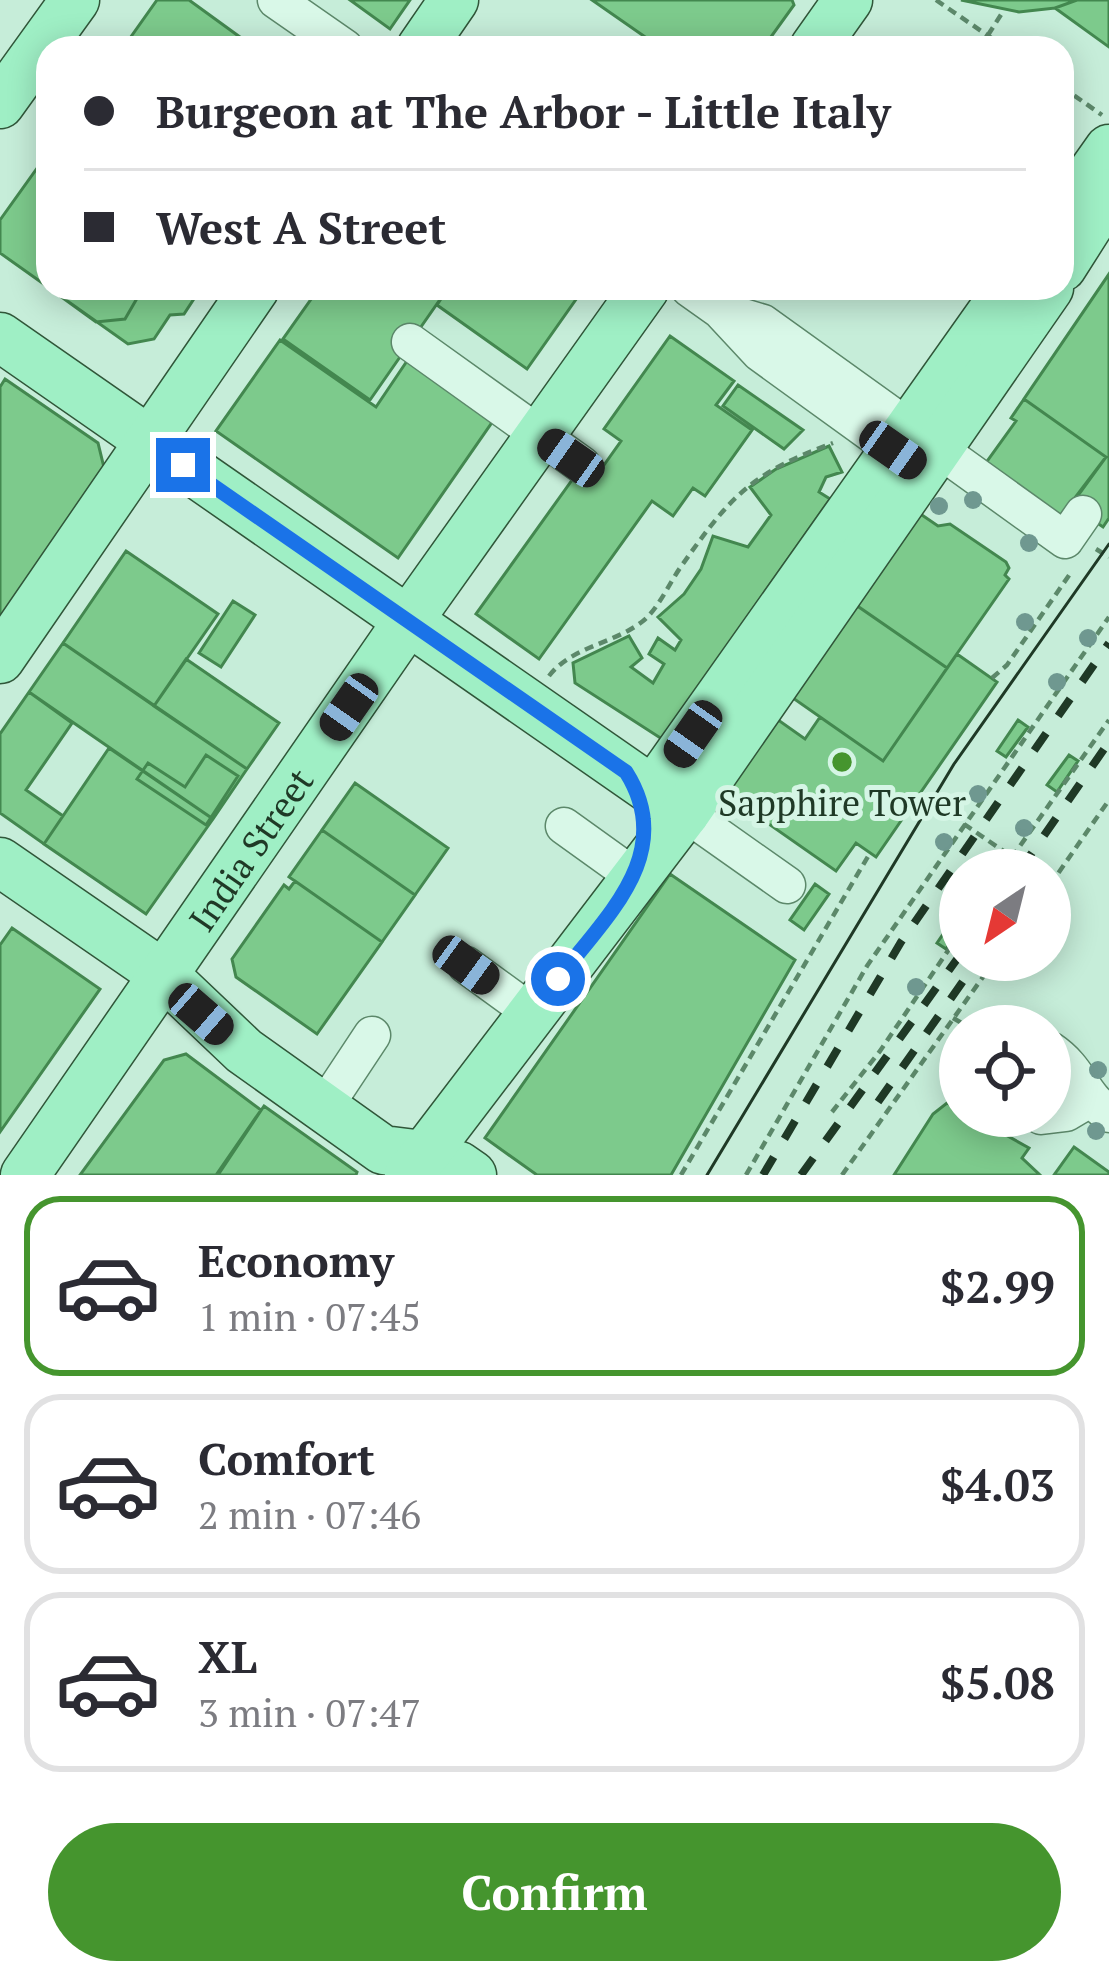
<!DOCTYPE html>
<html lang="en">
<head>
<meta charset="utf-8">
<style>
  :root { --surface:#fff; --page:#f7f7f7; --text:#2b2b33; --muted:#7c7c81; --line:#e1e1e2; --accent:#45952e }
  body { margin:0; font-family:"PT Serif",serif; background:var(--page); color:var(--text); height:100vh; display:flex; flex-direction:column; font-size:45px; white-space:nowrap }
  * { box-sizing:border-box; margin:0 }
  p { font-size:39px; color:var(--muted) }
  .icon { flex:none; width:66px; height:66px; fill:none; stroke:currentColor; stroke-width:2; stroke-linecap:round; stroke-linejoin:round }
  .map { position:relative; height:1175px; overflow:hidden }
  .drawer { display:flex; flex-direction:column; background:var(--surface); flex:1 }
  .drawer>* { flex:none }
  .hud { position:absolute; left:36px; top:36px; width:1038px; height:264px; border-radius:36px; box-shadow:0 6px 30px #0003; display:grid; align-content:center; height:264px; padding:0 48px; background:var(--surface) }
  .needle { width:78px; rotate:215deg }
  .tools { position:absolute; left:939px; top:849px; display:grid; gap:24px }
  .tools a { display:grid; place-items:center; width:132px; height:132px; border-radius:50%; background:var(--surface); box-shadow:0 6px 30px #0003; font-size:60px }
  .end { position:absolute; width:54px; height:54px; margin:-27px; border:15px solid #1a73e8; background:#fff; box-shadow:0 0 0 6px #fff }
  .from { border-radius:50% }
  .car { position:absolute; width:36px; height:72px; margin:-36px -18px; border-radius:15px; box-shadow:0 0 9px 3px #0007; background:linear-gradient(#222 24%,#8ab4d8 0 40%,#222 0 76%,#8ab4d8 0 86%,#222 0) }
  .hud b { display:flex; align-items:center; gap:42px; height:114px; font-size:45px }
  .hud b+b { border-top:3px solid var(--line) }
  .hud i { width:30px; height:30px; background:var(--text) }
  ul { padding:21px 0 0; list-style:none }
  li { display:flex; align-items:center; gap:36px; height:180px; margin:0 24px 18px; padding:0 24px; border:6px solid var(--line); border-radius:36px }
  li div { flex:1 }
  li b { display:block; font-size:45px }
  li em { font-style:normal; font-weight:600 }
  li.selected { border-color:var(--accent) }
  li>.icon { width:108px; height:108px; stroke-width:1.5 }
  .action { display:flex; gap:24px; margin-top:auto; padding:24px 48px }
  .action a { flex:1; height:138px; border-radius:72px; background:var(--accent); color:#fff; font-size:48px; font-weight:600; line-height:138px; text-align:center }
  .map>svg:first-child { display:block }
  .building { fill:#7dca8c; stroke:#43874f; stroke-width:3 }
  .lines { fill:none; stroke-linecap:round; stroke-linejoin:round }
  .minor-casing { stroke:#5c886a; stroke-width:39 }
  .major-casing { stroke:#305639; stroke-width:51 }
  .path { stroke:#5c886a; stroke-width:4.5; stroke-dasharray:9 6; stroke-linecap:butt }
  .minor { stroke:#d9f8e8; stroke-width:36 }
  .major { stroke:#9fefc5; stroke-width:48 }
  .tram { stroke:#1f3926; stroke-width:3 }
  .rail { stroke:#1f3926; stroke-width:8; stroke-dasharray:21 21; stroke-linecap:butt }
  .tree { fill:#6f9890 }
  .route { stroke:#1a73e8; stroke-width:15 }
  .poi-dot { fill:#45952e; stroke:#d5f5e5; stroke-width:4.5 }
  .labels { text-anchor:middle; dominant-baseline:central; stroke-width:10; stroke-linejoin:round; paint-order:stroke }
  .poi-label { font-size:36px; fill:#1f3926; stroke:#d5f5e5 }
  .street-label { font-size:36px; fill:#1f3926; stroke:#d5f5e5 }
</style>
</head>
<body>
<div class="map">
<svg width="1109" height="1175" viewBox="0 0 1109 1175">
  <rect width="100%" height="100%" fill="#c6edd9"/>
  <!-- building -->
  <path class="building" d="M157 0H189L255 48H123Z
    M350 0H410L390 29Z
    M592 0H792L794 5 763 48H661Z
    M961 0H1109V47L1055 8 1019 12Z
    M1077 0H1109V47L1055 8Z
    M48 153V287L0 253V220Z
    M48 153V287L0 253V220Z
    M1109 274V518L1103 527 1071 505 1106 457 1024 399Z
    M49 288H201L184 314 170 315 154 339 128 344Z
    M49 288H143L125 319 96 322Z
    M319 288H448L370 400 283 339Z
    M448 288H584L527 369 437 305Z
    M670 336 734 381 716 405 752 430 705 496 693 488 673 516 652 501 539 659 476 614 590 455 604 465 621 441 604 429Z
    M280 340 376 407 409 358 495 418 398 558 216 431Z
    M5 379 98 443 107 480 0 633V387Z
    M738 385 803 430 784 449 723 406Z
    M1024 399 1106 457 1058 520 983 467 1016 421 1011 418Z
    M829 446 842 472 826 477 819 492 830 499 662 739 575 683 573 663 629 636 642 658 631 667 653 683 664 664 649 654 658 638 675 650 681 640 658 617 684 594 701 569 713 536 748 547 771 515 750 487 776 469Z
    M919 513 938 526 950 524 1006 562 1009 568 1005 575 1009 579 947 668 856 605Z
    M126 551 218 614 154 706 63 643Z
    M233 601 255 615 221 667 199 653Z
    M856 605 947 668 883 761 790 696Z
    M63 643 247 769 213 819 29 692Z
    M957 654 997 682 876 857 856 843 836 871 723 792 774 717 805 739 820 717 883 761Z
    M186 659 279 723 247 769 154 706Z
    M29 692 72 723 26 790 63 816 44 844 0 813V734Z
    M1018 720 1028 727 1006 757 997 751Z
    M109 748 213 819 146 914 44 844Z
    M206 755 238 776 206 825 137 779 148 763 185 787Z
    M1069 755 1078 761 1057 792 1047 785Z
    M355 783 448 848 415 895 322 830Z
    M322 830 415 895 382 942 289 877Z
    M670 874 795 960 671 1175H537L485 1138Z
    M295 881 382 942 317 1034 236 977 232 959 284 885 289 889Z
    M815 884 829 894 804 930 790 920Z
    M958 912 960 930 946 949 937 943Z
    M12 928 100 989 0 1132V945Z
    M186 1054 261 1110 216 1175H80L164 1060Z
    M947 1103 960 1110V1116H972L1029 1148 1022 1158 1040 1175H894L933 1114Z
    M264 1106 357 1172 356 1175H218Z
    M1074 1147 1109 1172V1175H1054Z"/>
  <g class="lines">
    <!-- minor casing -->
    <g class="minor-casing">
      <path id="minor" d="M276 0 345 48
        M689 288 720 310 760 353 912 463
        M720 310 763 323 1065 540 1083 514
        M410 342 582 465
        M685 813 787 885
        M564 826 635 877
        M466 965 532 1013
        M1050 1050C1081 1071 1080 1094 1109 1114
        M323 1109 372 1035
        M1041 1116 1066 1113 1088 1100"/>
    </g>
    <!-- major casing -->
    <g class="major-casing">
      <g id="major">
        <path d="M421 48 454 0"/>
        <path d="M814 48 848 0"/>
        <path d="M0 104 75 0"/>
        <path d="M1063 214 1109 149"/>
        <path d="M1062 267 1109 193"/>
        <path d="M0 337 685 813"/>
        <path d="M0 659 255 288"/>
        <path d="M653 791 1009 288"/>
        <path d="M0 862 164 975 244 1051 383 1150 423 1155 459 1166 472 1175"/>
        <path id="s1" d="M25 1175 408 621 645 288"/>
        <path d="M409 1175 685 813 1049 288"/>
      </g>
    </g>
    <!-- path -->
    <path class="path" d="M936 0 1006 48
      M988 35 1004 10
      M1062 87 1102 115
      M1096 549 1109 557
      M549 676C572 646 614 644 643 621 658 609 669 584 680 568 730 497 749 474 833 443
      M992 678 1007 665 1072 571
      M964 824 1031 870
      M1003 870 1109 720
      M1050 885 1109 800
      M953 1018 967 1026
      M832 1112 880 1051 960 933
      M681 1175 870 853
      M746 1175 867 966 1109 617
      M842 1175 995 960"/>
    <!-- minor -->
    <use href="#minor" class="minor"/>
    <!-- major -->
    <use href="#major" class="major"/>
    <!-- tram -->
    <path class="tram" d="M707 1175 954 764 1109 544"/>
    <!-- rail -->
    <path class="rail" d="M1020 870 1109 742
      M878 1102 978 960
      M763 1175 901 942 1109 643
      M801 1175 960 955"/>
  </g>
  <!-- trees -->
  <g class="tree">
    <circle cx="973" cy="500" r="9"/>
    <circle cx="939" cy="506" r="9"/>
    <circle cx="1029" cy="543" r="9"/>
    <circle cx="1025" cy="622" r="9"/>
    <circle cx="1088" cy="638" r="9"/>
    <circle cx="1057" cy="682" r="9"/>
    <circle cx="978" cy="794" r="9"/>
    <circle cx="1024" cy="828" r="9"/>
    <circle cx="944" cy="842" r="9"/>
    <circle cx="916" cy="987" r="9"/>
    <circle cx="1098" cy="1070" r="9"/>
    <circle cx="1096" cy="1131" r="9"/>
  </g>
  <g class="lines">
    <!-- route -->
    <path class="route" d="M183 465 626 772C678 854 605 917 558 979"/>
  </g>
  <!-- markers -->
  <circle class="poi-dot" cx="842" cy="762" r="12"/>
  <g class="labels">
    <!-- poi labels -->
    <g class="poi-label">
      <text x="842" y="802">Sapphire Tower</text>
    </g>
    <!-- street labels -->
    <g class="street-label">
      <text stroke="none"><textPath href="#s1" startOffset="396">India Street</textPath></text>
    </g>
  </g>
</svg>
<div class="tools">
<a><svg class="needle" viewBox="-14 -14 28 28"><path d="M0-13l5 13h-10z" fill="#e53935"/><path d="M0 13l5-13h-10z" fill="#7c7c81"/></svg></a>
<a><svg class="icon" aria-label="locate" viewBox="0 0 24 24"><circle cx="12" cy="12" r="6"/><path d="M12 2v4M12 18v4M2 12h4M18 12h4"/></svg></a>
</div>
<i class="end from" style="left:558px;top:979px"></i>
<i class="end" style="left:183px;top:465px"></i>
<i class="car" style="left:893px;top:450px;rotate:125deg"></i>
<i class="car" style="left:571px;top:458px;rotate:305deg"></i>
<i class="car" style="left:349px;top:707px;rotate:215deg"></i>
<i class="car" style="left:693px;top:734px;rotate:215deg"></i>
<i class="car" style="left:466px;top:965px;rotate:126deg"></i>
<i class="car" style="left:201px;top:1014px;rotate:131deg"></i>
<div class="hud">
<b><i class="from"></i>Burgeon at The Arbor - Little Italy</b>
<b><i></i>West A Street</b>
</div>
</div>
<section class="drawer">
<ul>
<li class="selected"><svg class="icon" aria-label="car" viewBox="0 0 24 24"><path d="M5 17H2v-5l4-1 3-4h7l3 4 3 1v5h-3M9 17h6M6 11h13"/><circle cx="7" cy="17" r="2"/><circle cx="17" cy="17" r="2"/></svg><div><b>Economy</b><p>1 min · 07:45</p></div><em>$2.99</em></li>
<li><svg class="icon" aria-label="car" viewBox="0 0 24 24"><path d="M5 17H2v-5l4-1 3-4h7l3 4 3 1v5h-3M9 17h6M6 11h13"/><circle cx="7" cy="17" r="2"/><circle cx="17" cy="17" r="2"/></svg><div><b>Comfort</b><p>2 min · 07:46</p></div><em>$4.03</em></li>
<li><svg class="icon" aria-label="car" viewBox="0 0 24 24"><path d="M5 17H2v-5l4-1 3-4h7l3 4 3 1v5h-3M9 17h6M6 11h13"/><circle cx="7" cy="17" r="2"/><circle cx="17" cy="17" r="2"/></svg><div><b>XL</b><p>3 min · 07:47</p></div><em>$5.08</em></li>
</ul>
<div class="action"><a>Confirm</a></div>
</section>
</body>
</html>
